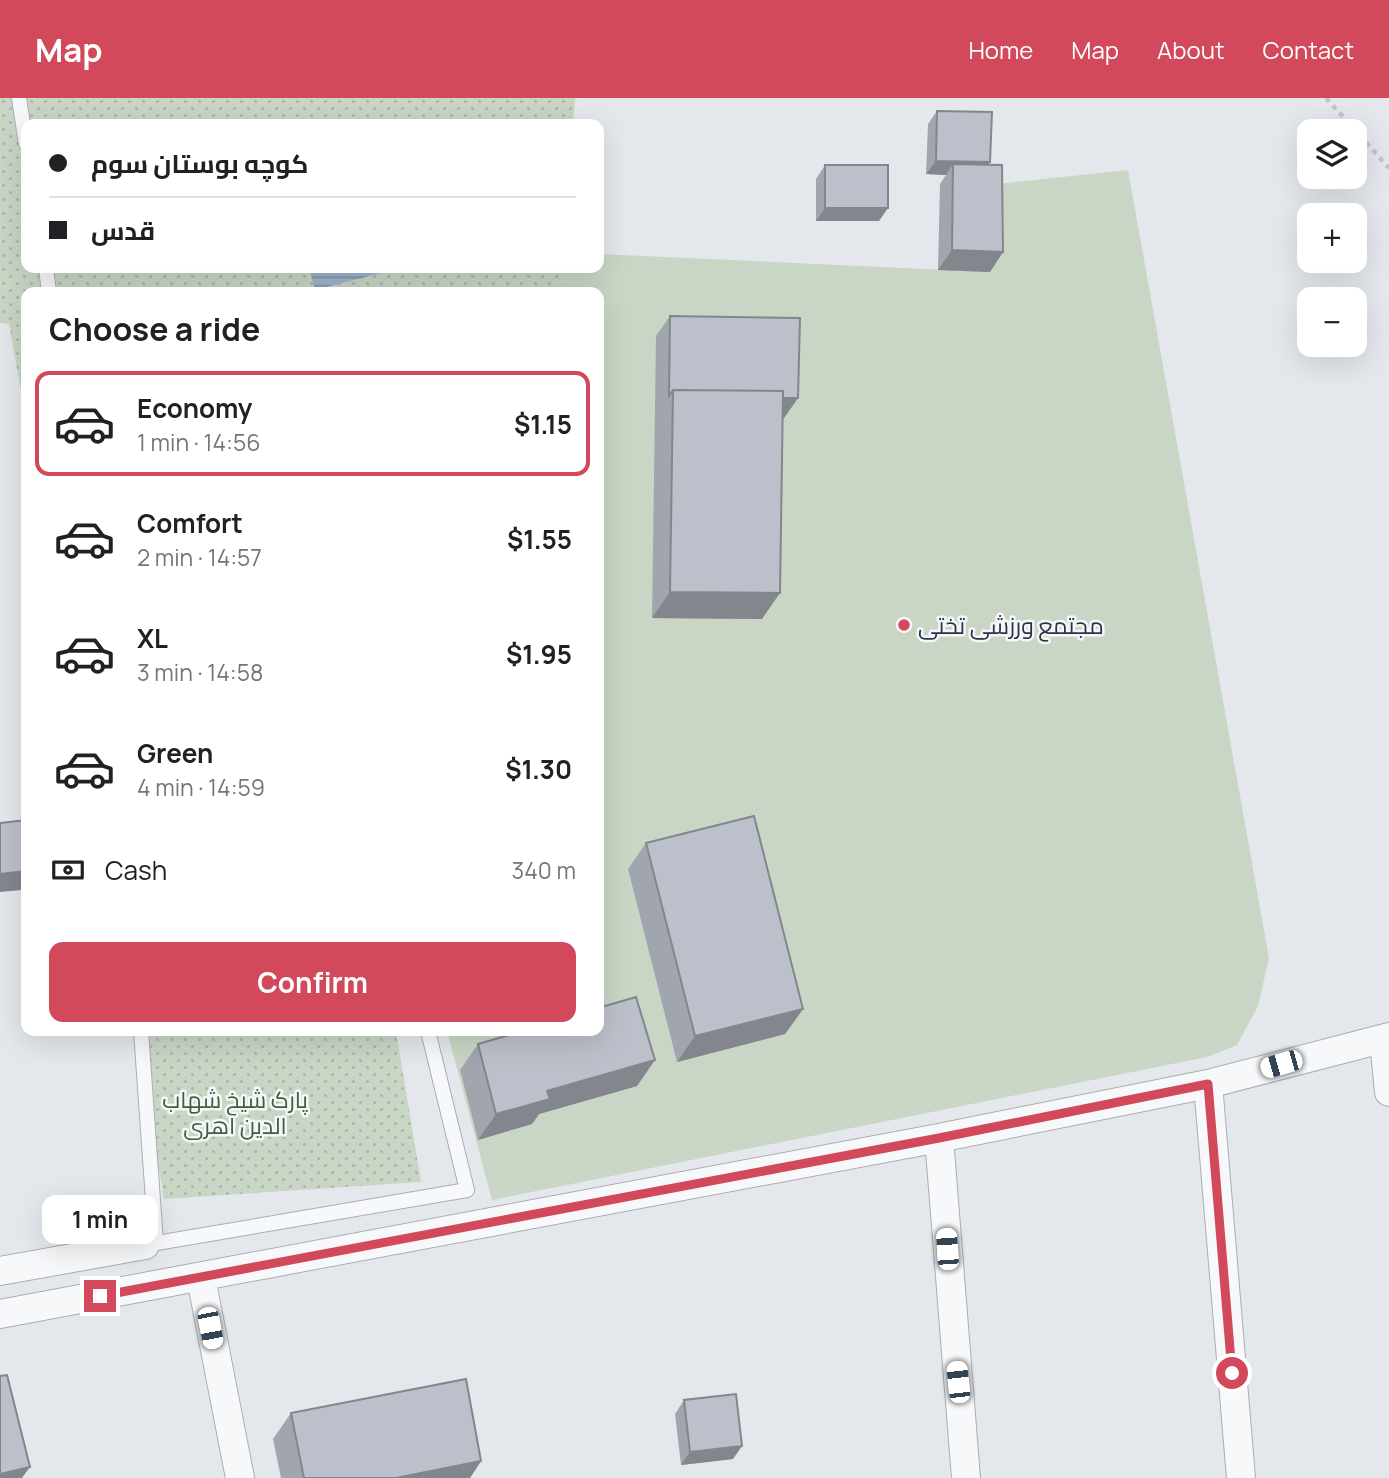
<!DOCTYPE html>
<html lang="en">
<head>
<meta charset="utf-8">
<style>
  :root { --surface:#fff; --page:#f2f2f2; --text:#202124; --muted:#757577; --line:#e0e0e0; --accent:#d1495b }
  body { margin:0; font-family:Manrope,Cairo,sans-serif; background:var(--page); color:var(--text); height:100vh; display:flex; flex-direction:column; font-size:26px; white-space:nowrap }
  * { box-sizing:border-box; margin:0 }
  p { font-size:23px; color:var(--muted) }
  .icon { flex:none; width:38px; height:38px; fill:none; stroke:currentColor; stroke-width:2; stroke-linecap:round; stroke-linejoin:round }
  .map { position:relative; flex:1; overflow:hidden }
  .sheet { position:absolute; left:21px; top:189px; width:583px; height:749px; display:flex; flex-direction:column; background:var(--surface); border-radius:14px; box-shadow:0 7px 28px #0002 }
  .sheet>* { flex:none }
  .top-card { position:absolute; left:21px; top:21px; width:583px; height:154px; border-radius:14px; box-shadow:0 7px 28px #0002; display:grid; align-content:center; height:154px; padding:0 28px; background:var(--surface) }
  .tools { position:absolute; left:1297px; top:21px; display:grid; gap:14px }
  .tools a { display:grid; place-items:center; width:70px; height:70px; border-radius:14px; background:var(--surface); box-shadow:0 7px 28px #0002; font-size:35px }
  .end { position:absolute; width:32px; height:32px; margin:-16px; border:9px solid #d1495b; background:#fff; box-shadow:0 0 0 4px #fff }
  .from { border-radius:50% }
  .bubble { position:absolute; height:49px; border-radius:14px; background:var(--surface); box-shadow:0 7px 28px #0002; font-size:23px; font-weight:700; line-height:49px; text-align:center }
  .car { position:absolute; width:21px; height:42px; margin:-21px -10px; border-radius:9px; box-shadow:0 0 5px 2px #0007; background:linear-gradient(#fff 24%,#345 0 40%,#fff 0 76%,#345 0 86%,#fff 0) }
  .top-card b { display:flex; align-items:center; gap:24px; height:66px; font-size:26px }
  .top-card b+b { border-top:2px solid var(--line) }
  .top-card i { width:18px; height:18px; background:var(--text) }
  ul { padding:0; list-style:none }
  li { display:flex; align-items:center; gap:21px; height:105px; margin:0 14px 10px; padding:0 14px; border:4px solid transparent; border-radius:14px }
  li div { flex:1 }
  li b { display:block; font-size:26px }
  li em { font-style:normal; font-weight:700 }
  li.current { border-color:var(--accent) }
  li>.icon { width:63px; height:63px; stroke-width:1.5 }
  h2 { padding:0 28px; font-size:32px; line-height:84px }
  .pay { display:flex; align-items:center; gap:18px; height:77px; padding:0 28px; font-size:26px }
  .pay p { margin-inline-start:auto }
  .action { display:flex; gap:14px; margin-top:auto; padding:14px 28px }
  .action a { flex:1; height:80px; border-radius:14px; background:var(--accent); color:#fff; font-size:28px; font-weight:700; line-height:80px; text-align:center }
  header { display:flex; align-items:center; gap:42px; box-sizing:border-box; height:98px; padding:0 35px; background:var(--accent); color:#fff }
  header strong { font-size:33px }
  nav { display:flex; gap:38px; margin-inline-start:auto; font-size:24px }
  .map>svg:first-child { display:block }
  .grass { fill:#c9d6c5 }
  .park { fill:url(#park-dots) }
  .water { fill:url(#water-rules) }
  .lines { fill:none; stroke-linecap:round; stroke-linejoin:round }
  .lane-casing { stroke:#a9aeb7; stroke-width:16 }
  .street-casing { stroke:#a9aeb7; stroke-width:30 }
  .path { stroke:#c2c5cb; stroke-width:4.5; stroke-dasharray:5 5; stroke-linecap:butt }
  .lane { stroke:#f7f8fa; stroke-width:14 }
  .street { stroke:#f7f8fa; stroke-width:28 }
  .wall { fill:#a1a5ae }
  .shaded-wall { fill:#83868d }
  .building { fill:#bbc0ca; stroke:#83868d; stroke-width:2 }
  .route { stroke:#d1495b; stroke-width:9 }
  .poi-dot { fill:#d1495b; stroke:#f4f6f9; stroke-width:2.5 }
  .labels { text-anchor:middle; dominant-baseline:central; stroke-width:5; stroke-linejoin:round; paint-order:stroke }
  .poi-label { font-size:23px; fill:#2b3445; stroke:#f4f6f9; text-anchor:start }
  .park-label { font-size:23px; fill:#3f6138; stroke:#f4f6f9 }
</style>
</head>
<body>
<header>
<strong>Map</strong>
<nav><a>Home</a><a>Map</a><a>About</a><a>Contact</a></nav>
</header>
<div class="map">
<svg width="1389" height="1380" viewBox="0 0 1389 1380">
  <defs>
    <pattern id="park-dots" width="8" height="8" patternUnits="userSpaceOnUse" patternTransform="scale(1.75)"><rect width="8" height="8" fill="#c9d6c5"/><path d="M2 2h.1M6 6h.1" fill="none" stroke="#adb8ab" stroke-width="1.8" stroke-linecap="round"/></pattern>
    <pattern id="water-rules" width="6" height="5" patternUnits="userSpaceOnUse" patternTransform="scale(1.75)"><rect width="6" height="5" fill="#9fb4cc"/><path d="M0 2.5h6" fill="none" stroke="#8293a7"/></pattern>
  </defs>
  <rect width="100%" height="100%" fill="#e4e7ec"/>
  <!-- grass -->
  <path class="grass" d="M1128 72 1269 860 1258 908 1237 947 1207 959 492 1102 447 933H598V194H563L562 170H598L599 156 989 174V87Z"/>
  <!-- park -->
  <path class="park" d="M0 0H575L573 26H26V170H562L563 194H26V321L9 226 0 225Z
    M135 933H396L421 1084 164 1101Z"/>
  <!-- water -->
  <path class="water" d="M309 170H400L315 192Z"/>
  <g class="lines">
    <!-- lane casing -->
    <g class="lane-casing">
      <path id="lane" d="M19 0 26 46
        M46 170 49 194
        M141 933 156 1145
        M145 1147 467 1092 428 933"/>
    </g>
    <!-- street casing -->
    <g class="street-casing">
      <path id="street" d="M1384 941 1389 994
        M1208 986 1241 1380
        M939 1040 966 1380
        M0 1173 145 1147
        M201 1180 240 1380
        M0 1216 939 1040 1208 986 1389 939"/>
    </g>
    <!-- path -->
    <path class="path" d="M1326 0 1389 70"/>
    <!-- lane -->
    <use href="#lane" class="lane"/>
    <!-- street -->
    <use href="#street" class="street"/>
  </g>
  <!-- wall -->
  <path class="wall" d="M937 13 990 64 988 67 1003 154 990 174 938 172 940 86 946 77 926 76 928 26Z
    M825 67 879 123H816V81Z
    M670 218 798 300 784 320H782L762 521 652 520 656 238Z
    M646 745 803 911 785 936 677 964 628 771Z
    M478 946 637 988 539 1016 532 1026 478 1042 460 972Z
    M684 1302 733 1361 681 1367 675 1316Z
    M291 1315 481 1363 470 1380H281L273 1341Z"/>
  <!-- shaded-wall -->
  <path class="shaded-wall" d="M936 63 990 64 981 77 953 66 946 77 926 76Z
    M825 110H888L879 123H816Z
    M952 152 1003 154 990 174 938 172Z
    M673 298 798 300 784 320 673 318Z
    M670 494 780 495 762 521 652 520Z
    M26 773V784L21 792 0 794V776Z
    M803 911 785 936 677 964 695 938Z
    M655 962 637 988 539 1016 532 1026 478 1042 496 1016 547 993Z
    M742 1348 733 1361 681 1367 690 1354Z
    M481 1363 470 1380H396Z
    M30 1369 22 1380H0V1376Z"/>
  <!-- building -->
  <path class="building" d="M937 13 992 14 990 64 936 63Z
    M953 66 1002 67 1003 154 952 152Z
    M825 67H888V110H825Z
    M670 218 800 220 798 300H783V293L673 292 669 298Z
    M673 292 783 293 780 495 670 494Z
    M754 718 803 911 695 938 646 745Z
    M26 722V773L0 776V725Z
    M636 899 655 962 547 993 550 1001 496 1016 478 946 523 933H598V910Z
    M7 1277 30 1369 0 1376V1278Z
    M466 1281 481 1363 396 1380H304L291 1315Z
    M736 1296 742 1348 690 1354 684 1302Z"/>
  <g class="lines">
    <!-- route -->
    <path class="route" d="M100 1198 939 1040 1208 986 1232 1275"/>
  </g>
  <!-- markers -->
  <circle class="poi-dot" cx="904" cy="527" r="7"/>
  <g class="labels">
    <!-- poi labels -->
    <g class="poi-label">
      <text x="918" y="527">مجتمع ورزشی تختی</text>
    </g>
    <!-- park labels -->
    <g class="park-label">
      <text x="235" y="1001">پارک شیخ شهاب<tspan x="235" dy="26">الدین اهری</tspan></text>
    </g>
  </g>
</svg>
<div class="tools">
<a><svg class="icon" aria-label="layers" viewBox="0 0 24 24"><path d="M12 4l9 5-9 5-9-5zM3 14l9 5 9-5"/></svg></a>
<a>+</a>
<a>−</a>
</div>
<i class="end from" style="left:1232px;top:1275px"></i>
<i class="end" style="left:100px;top:1198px"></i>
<div class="bubble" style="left:42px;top:1097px;width:116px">1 min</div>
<i class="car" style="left:1281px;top:966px;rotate:254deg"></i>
<i class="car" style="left:947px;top:1151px;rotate:356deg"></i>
<i class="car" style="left:210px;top:1230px;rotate:169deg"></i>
<i class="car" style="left:958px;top:1284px;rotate:354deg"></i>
<div class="top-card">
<b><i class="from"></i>کوچه بوستان سوم</b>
<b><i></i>قدس</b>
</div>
<section class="sheet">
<h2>Choose a ride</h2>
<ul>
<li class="current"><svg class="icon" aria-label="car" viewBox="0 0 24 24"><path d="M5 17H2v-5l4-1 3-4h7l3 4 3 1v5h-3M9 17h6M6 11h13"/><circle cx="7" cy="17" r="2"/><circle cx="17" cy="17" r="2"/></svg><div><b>Economy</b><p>1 min · 14:56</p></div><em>$1.15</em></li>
<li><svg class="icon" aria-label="car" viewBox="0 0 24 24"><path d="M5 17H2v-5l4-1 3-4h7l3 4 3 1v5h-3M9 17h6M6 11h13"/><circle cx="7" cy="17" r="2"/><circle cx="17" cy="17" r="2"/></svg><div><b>Comfort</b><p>2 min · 14:57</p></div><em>$1.55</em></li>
<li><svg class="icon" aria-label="car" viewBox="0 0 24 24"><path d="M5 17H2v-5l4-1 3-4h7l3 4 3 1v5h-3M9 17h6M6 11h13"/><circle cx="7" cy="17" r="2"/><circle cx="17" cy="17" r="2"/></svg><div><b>XL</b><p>3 min · 14:58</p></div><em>$1.95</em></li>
<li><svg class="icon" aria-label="car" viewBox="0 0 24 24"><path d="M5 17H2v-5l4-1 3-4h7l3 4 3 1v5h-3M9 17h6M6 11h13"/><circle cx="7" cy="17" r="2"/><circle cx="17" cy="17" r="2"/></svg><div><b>Green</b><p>4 min · 14:59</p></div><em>$1.30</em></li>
</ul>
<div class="pay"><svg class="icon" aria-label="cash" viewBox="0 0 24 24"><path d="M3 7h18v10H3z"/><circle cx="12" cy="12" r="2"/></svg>Cash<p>340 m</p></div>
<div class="action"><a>Confirm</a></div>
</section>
</div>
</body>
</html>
